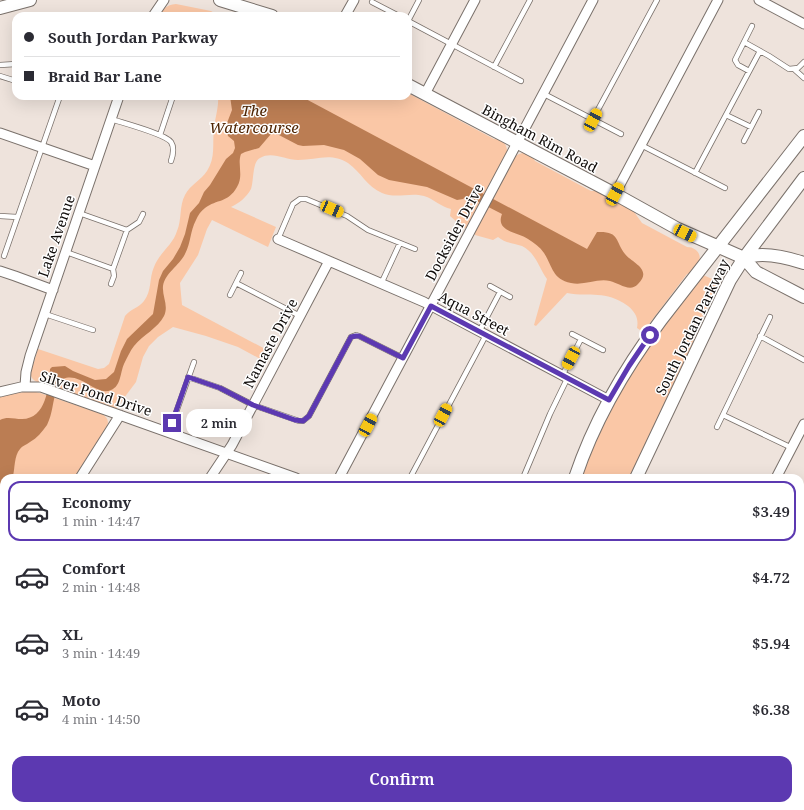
<!DOCTYPE html>
<html lang="en">
<head>
<meta charset="utf-8">
<style>
  :root { --surface:#fff; --page:#f2f2f3; --text:#2b2b33; --muted:#7c7c81; --line:#e1e1e2; --accent:#5c39b1 }
  body { margin:0; font-family:"Noto Serif",serif; background:var(--page); color:var(--text); height:100vh; display:flex; flex-direction:column; font-size:15px; white-space:nowrap }
  * { box-sizing:border-box; margin:0 }
  p { font-size:13px; color:var(--muted) }
  .icon { flex:none; width:22px; height:22px; fill:none; stroke:currentColor; stroke-width:2; stroke-linecap:round; stroke-linejoin:round }
  .map { position:relative; flex:1; overflow:hidden }
  .details { position:absolute; left:0px; top:474px; width:804px; height:336px; display:flex; flex-direction:column; background:var(--surface); border-radius:12px 12px 0 0; box-shadow:0 4px 16px #0002 }
  .details>* { flex:none }
  .guide { position:absolute; left:12px; top:12px; width:400px; height:88px; border-radius:12px; box-shadow:0 4px 16px #0002; display:grid; align-content:center; height:88px; padding:0 12px; background:var(--surface) }
  .end { position:absolute; width:18px; height:18px; margin:-9px; border:5px solid #5c39b1; background:#fff; box-shadow:0 0 0 2px #fff }
  .from { border-radius:50% }
  .bubble { position:absolute; height:28px; border-radius:12px; background:var(--surface); box-shadow:0 4px 16px #0002; font-size:13px; font-weight:600; line-height:28px; text-align:center }
  .car { position:absolute; width:12px; height:24px; margin:-12px -6px; border-radius:5px; box-shadow:0 0 3px 1px #0007; background:linear-gradient(#f5c518 24%,#345 0 40%,#f5c518 0 76%,#345 0 86%,#f5c518 0) }
  .guide b { display:flex; align-items:center; gap:14px; height:38px; font-size:15px }
  .guide b+b { border-top:1px solid var(--line) }
  .guide i { width:10px; height:10px; background:var(--text) }
  ul { padding:7px 0 0; list-style:none }
  li { display:flex; align-items:center; gap:12px; height:60px; margin:0 8px 6px; padding:0 4px; border:2px solid transparent; border-radius:12px }
  li div { flex:1 }
  li b { display:block; font-size:15px }
  li em { font-style:normal; font-weight:600 }
  li.current { border-color:var(--accent) }
  li>.icon { width:36px; height:36px; stroke-width:1.5 }
  .button { display:flex; gap:8px; margin-top:auto; padding:8px 12px }
  .button a { flex:1; height:46px; border-radius:12px; background:var(--accent); color:#fff; font-size:16px; font-weight:600; line-height:46px; text-align:center }
  .map>svg:first-child { display:block }
  .green { fill:#fac7a6 }
  .water { fill:#bb7d53 }
  .lines { fill:none; stroke-linecap:round; stroke-linejoin:round }
  .lane-casing { stroke:#7a716b; stroke-width:6 }
  .street-casing { stroke:#7a716b; stroke-width:11 }
  .secondary-casing { stroke:#7a716b; stroke-width:14 }
  .lane { stroke:#fff; stroke-width:4.5 }
  .street { stroke:#fff; stroke-width:9 }
  .secondary { stroke:#fff; stroke-width:12 }
  .route { stroke:#5c39b1; stroke-width:5 }
  .labels { text-anchor:middle; dominant-baseline:central; stroke-width:3; stroke-linejoin:round; paint-order:stroke }
  .street-label { font-size:14px; fill:#0f0b09; stroke:#fff }
  .water-label { font-size:15px; font-style:italic; fill:#502604; stroke:#fff }
</style>
</head>
<body>
<div class="map">
<svg width="804" height="810" viewBox="0 0 804 810">
  <rect width="100%" height="100%" fill="#eee3dc"/>
  <!-- green -->
  <path class="green" d="M176 4 211 11 216 14 231 16H158C163 9 166 5 176 4Z
    M408 93 494 139C503 139 508 145 507 154L467 228H464L450 216 451 209C441 207 434 199 424 196 410 192 396 199 382 193 367 187 361 172 348 163 331 152 316 160 298 160 285 160 272 151 260 158 252 162 254 181 251 189 246 198 239 203 231 207L276 227 268 247 212 220 207 229 198 255 180 283 182 305 269 351 264 361 238 347 206 336 173 327 158 337 149 346 143 357 136 382 115 410 39 383C30 379 30 375 31 367L33 365 38 349 98 369 104 368 109 364 125 316C130 309 139 308 144 301 152 291 149 278 154 267 159 253 173 245 177 231 182 220 179 206 185 195 190 185 201 180 207 171 216 157 212 144 214 129 215 117 219 108 218 96H408Z
    M523 153 532 156 535 161 591 191H597L632 209 642 223 687 247C695 247 702 253 699 262 697 266 693 270 691 273L687 274 643 332 637 328C639 318 635 312 628 306 604 289 592 298 567 293L536 326 534 325 547 279C539 268 536 253 522 246 513 243 505 243 498 237L493 240 475 235 474 232 514 157 519 154Z
    M703 275 719 282 699 324 688 357 631 478H580C598 435 617 392 644 353 662 326 683 301 703 275Z
    M31 391 40 393 102 414C111 419 108 426 104 433L102 434 74 478H4V624L0 625V397L11 394Z
    M4 635V806H129L127 810H0V636Z"/>
  <!-- water -->
  <path class="water" d="M230 96H305L304 98 587 249 597 232C620 231 615 241 625 254 632 263 653 269 638 284 630 293 619 283 610 281 597 278 584 286 571 283 552 279 553 267 544 253 540 247 534 243 528 239 518 232 495 232 502 214L467 196 463 199 457 200 427 187 389 180 378 175 360 159 344 150 324 145 303 146 298 145 277 134H271L259 148 245 152 241 154C237 165 244 175 237 187 228 203 217 199 205 208 201 211 198 215 196 220 190 231 191 243 185 254 179 266 165 273 163 286 162 297 169 305 164 316 158 328 143 335 134 346 130 351 127 358 124 364 120 373 121 386 111 390 97 397 80 371 63 379 51 395 55 409 47 425 42 432 37 438 30 442 26 445 22 446 20 449 14 456 15 468 13 476L12 478H4V487L0 490V420C7 416 14 419 22 419 46 419 49 387 50 369L52 367 65 366 73 371 95 380 106 379 114 372 121 351 127 339 153 314 159 280 163 271 173 259 180 247 185 234 190 213 199 203 204 192 210 185 226 159 233 153 235 148 234 141 228 136 226 129 227 123 232 110Z
    M24 806H83L80 810H43L39 807 36 810H22Z"/>
  <g class="lines">
    <!-- lane casing -->
    <g class="lane-casing">
      <path id="lane" d="M372 2 399 16
        M408 21 521 81
        M408 21 419 0
        M744 42 769 56 789 69 798 68 804 62
        M0 65 16 64
        M494 67 530 0
        M795 70 804 78
        M749 71 738 65 735 60 752 26
        M0 76 16 81
        M544 94 621 134
        M726 115 751 127
        M111 119C123 123 165 134 171 142 175 148 173 155 171 161
        M593 119 657 0
        M160 135 173 96
        M744 141 759 112
        M641 145 725 188
        M695 173 760 51
        M79 213 127 230
        M0 216 17 217
        M278 239 293 204 300 199H306L347 216 368 230 415 249
        M66 252 113 269
        M4 256 60 96
        M236 283 300 316
        M111 284 114 276 113 269 127 230 139 222 143 214
        M381 284 400 243
        M490 286 510 297
        M230 295 241 273
        M45 314 93 330
        M479 332 500 292
        M572 334 603 350
        M760 336 804 360
        M562 376 581 339
        M188 377 220 388 253 405 299 421H303L309 416 351 337 356 335 359 336 403 358
        M723 415 792 448
        M717 427 770 317
        M169 432 194 362
        M410 478 486 335
        M523 478 550 414 567 379
        M800 551 804 553
        M800 564 804 556
        M800 623 802 624
        M800 745 804 747
        M800 802 804 803
        M321 806 328 810
        M492 806V810"/>
    </g>
    <!-- street casing -->
    <g class="street-casing">
      <path id="street" d="M759 0 804 24
        M153 16 164 0
        M345 16 354 0
        M425 94 475 0
        M0 133 95 166
        M615 194 718 0
        M278 239 424 302 609 400
        M0 271 15 276 53 290
        M25 386 26 372 30 356 119 96
        M0 392 21 387H41L296 478
        M80 478 120 415
        M210 478 232 445 329 261
        M339 478 593 0
        M776 478 804 424
        M0 632 4 630
        M800 674 804 666
        M800 685 804 687
        M443 806 471 810
        M132 810 134 806
        M260 810 261 806
        M592 810 652 808 672 810
        M758 810 759 806"/>
    </g>
    <!-- secondary casing -->
    <g class="secondary-casing">
      <path id="secondary" d="M220 0 272 16
        M0 8 30 0
        M408 85 615 194 678 229 744 258 756 272 804 297
        M744 258C762 251 786 257 804 263
        M575 478C594 421 625 368 661 320L804 136
        M636 478 730 280 744 258 804 178
        M541 806V810
        M565 806 566 810"/>
    </g>
    <!-- lane -->
    <use href="#lane" class="lane"/>
    <!-- street -->
    <use href="#street" class="street"/>
    <!-- secondary -->
    <use href="#secondary" class="secondary"/>
  </g>
  <g class="lines">
    <!-- route -->
    <path class="route" d="M172 423 188 377 220 388 253 405 295 420 303 421 309 416 351 337 356 336H359L403 358 431 306 609 400 629 366 650 335"/>
  </g>
  <g class="labels">
    <!-- street labels -->
    <g class="street-label">
      <text transform="translate(540 138) rotate(28)">Bingham Rim Road</text>
      <text transform="translate(454 232) rotate(-62)">Docksider Drive</text>
      <text transform="translate(56 236) rotate(-71)">Lake Avenue</text>
      <text transform="translate(474 313) rotate(28)">Aqua Street</text>
      <text transform="translate(692 327) rotate(-64)">South Jordan Parkway</text>
      <text transform="translate(270 343) rotate(-62)">Namaste Drive</text>
      <text transform="translate(96 393) rotate(18)">Silver Pond Drive</text>
    </g>
    <!-- water labels -->
    <g class="water-label">
      <text x="254" y="110">The<tspan x="254" dy="17">Watercourse</tspan></text>
    </g>
  </g>
</svg>
<i class="end from" style="left:650px;top:335px"></i>
<i class="end" style="left:172px;top:423px"></i>
<div class="bubble" style="left:186px;top:409px;width:66px">2 min</div>
<i class="car" style="left:593px;top:120px;rotate:28deg"></i>
<i class="car" style="left:615px;top:194px;rotate:28deg"></i>
<i class="car" style="left:332px;top:209px;rotate:113deg"></i>
<i class="car" style="left:685px;top:233px;rotate:116deg"></i>
<i class="car" style="left:571px;top:358px;rotate:208deg"></i>
<i class="car" style="left:443px;top:415px;rotate:28deg"></i>
<i class="car" style="left:368px;top:425px;rotate:28deg"></i>
<div class="guide">
<b><i class="from"></i>South Jordan Parkway</b>
<b><i></i>Braid Bar Lane</b>
</div>
<section class="details">
<ul>
<li class="current"><svg class="icon" aria-label="car" viewBox="0 0 24 24"><path d="M5 17H2v-5l4-1 3-4h7l3 4 3 1v5h-3M9 17h6M6 11h13"/><circle cx="7" cy="17" r="2"/><circle cx="17" cy="17" r="2"/></svg><div><b>Economy</b><p>1 min · 14:47</p></div><em>$3.49</em></li>
<li><svg class="icon" aria-label="car" viewBox="0 0 24 24"><path d="M5 17H2v-5l4-1 3-4h7l3 4 3 1v5h-3M9 17h6M6 11h13"/><circle cx="7" cy="17" r="2"/><circle cx="17" cy="17" r="2"/></svg><div><b>Comfort</b><p>2 min · 14:48</p></div><em>$4.72</em></li>
<li><svg class="icon" aria-label="car" viewBox="0 0 24 24"><path d="M5 17H2v-5l4-1 3-4h7l3 4 3 1v5h-3M9 17h6M6 11h13"/><circle cx="7" cy="17" r="2"/><circle cx="17" cy="17" r="2"/></svg><div><b>XL</b><p>3 min · 14:49</p></div><em>$5.94</em></li>
<li><svg class="icon" aria-label="car" viewBox="0 0 24 24"><path d="M5 17H2v-5l4-1 3-4h7l3 4 3 1v5h-3M9 17h6M6 11h13"/><circle cx="7" cy="17" r="2"/><circle cx="17" cy="17" r="2"/></svg><div><b>Moto</b><p>4 min · 14:50</p></div><em>$6.38</em></li>
</ul>
<div class="button"><a>Confirm</a></div>
</section>
</div>
</body>
</html>
